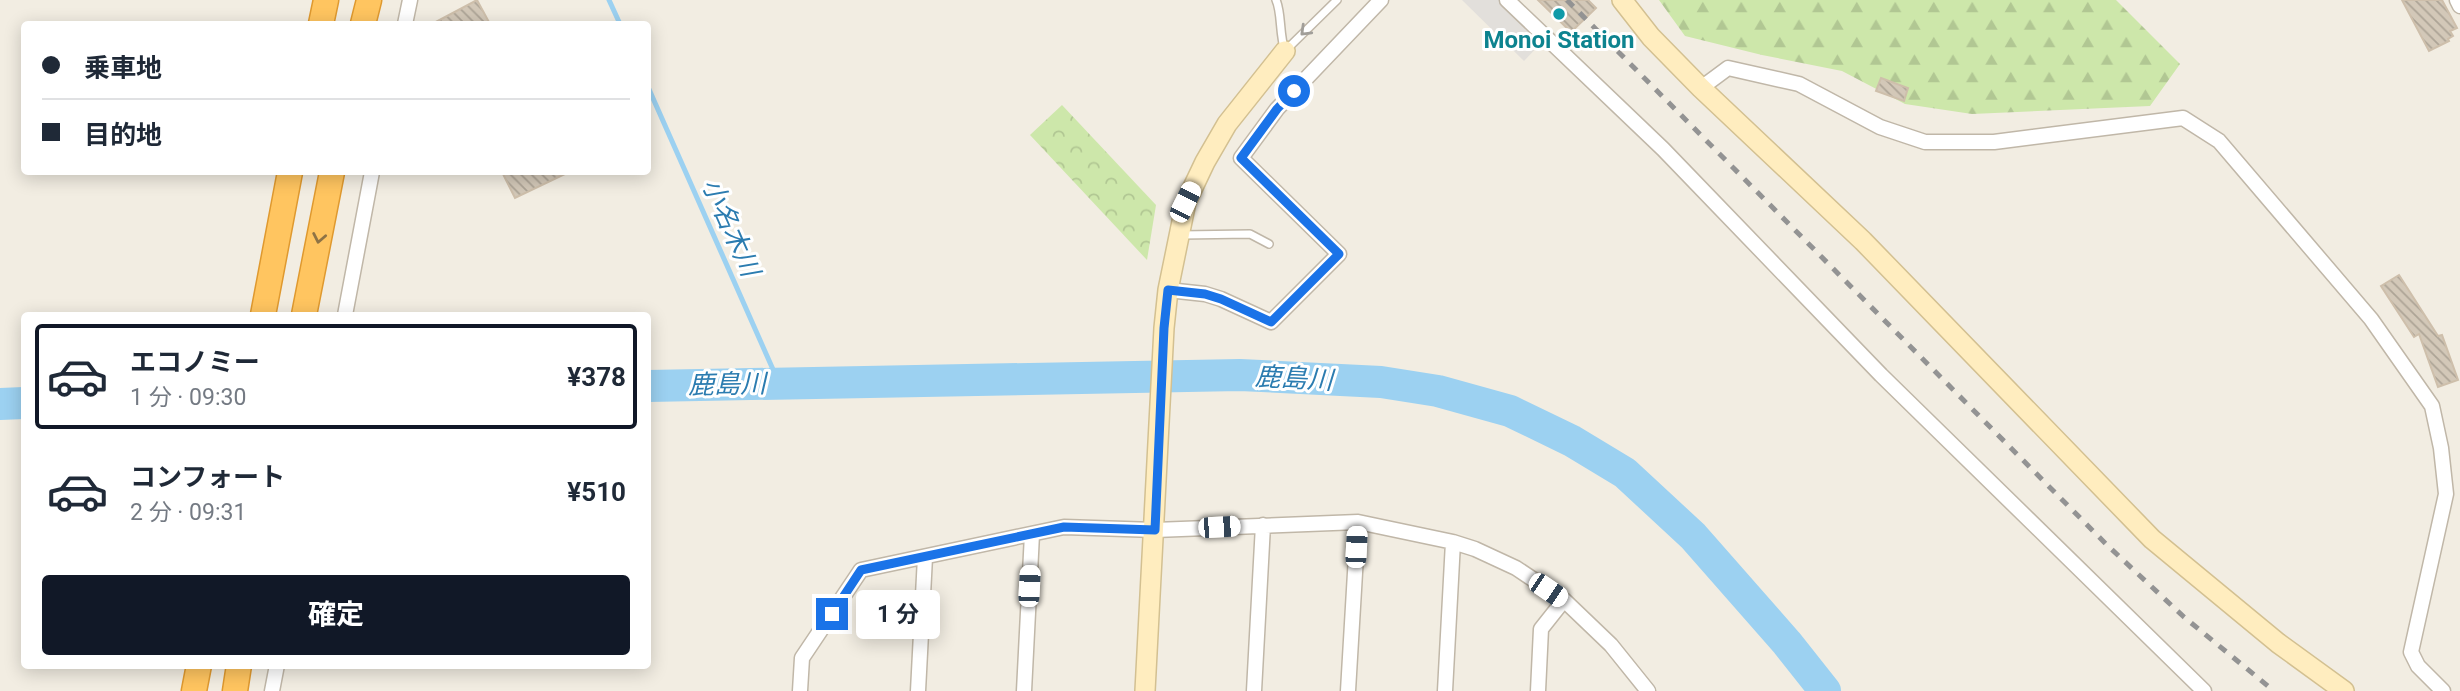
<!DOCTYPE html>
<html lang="ja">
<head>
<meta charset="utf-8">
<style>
  :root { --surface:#fff; --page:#f6f6f7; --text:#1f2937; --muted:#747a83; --line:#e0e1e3; --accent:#111827 }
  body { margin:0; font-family:Roboto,"Noto Sans JP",sans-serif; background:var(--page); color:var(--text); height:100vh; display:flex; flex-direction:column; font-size:26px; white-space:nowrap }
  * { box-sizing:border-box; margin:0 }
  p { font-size:23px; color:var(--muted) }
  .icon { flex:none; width:38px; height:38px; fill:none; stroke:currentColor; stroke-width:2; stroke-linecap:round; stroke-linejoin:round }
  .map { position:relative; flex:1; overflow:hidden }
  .panel { position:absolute; left:21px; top:312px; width:630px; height:357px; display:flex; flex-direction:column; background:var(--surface); border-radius:7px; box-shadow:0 4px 18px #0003 }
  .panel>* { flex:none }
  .top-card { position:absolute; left:21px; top:21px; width:630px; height:154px; border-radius:7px; box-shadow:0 4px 18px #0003; display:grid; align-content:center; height:154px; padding:0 21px; background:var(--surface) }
  .end { position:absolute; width:32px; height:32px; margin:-16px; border:9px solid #1a73e8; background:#fff; box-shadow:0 0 0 4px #fff }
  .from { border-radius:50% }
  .bubble { position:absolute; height:49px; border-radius:7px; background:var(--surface); box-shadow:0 4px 18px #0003; font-size:23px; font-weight:700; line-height:49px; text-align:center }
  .car { position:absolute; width:21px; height:42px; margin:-21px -10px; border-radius:9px; box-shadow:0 0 5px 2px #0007; background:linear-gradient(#fff 24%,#345 0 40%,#fff 0 76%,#345 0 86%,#fff 0) }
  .top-card b { display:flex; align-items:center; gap:24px; height:66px; font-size:26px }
  .top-card b+b { border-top:2px solid var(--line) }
  .top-card i { width:18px; height:18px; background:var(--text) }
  ul { padding:12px 0 0; list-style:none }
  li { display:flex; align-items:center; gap:21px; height:105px; margin:0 14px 10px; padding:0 7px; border:4px solid transparent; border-radius:7px }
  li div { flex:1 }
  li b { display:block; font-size:26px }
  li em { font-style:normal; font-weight:700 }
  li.on { border-color:var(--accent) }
  li>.icon { width:63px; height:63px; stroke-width:1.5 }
  .cta { display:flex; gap:14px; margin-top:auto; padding:14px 21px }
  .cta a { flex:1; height:80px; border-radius:7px; background:var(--accent); color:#fff; font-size:28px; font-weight:700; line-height:80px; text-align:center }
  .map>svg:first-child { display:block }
  .forest { fill:url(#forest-firs) }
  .park { fill:url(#park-crowns) }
  .parking { fill:#e2dfdb }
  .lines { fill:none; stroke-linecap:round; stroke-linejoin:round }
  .stream { stroke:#9cd1f1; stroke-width:5 }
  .river { stroke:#9cd1f1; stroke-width:32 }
  .building { fill:url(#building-back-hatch); stroke:#cebfab; stroke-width:2 }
  .lane-casing { stroke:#c0b7a8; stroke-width:10 }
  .street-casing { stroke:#c0b7a8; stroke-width:17 }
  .secondary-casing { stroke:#d3c091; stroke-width:22 }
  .highway-casing { stroke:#df992f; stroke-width:27 }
  .lane { stroke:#fff; stroke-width:7 }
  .street { stroke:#fff; stroke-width:14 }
  .secondary { stroke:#ffedbf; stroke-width:19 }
  .highway { stroke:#ffc560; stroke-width:24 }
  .rail { stroke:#939393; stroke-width:5; stroke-dasharray:9 9; stroke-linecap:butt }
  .oneway { stroke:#a19e99 }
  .oneway2 { stroke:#8e7345 }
  .route { stroke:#1a73e8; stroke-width:9 }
  .culture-dot { fill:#0f9aa8; stroke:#fff; stroke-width:2.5 }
  .labels { text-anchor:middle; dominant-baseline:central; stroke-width:6; stroke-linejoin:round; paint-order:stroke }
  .culture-label { font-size:24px; font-weight:bold; fill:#0d838f; stroke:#fff }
  .water-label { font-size:26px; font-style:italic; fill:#2b7cb0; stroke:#fff }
</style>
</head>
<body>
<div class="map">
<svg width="2460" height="691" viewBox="0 0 2460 691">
  <defs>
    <pattern id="forest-firs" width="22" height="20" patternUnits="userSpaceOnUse" patternTransform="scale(1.75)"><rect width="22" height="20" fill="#cde7aa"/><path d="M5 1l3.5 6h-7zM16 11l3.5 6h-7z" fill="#b1c793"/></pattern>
    <pattern id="park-crowns" width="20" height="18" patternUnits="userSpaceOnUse" patternTransform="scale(1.75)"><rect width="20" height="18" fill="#cde7aa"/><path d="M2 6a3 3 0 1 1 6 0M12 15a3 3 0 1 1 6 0" fill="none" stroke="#b1c793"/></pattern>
    <pattern id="building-back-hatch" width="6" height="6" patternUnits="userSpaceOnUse" patternTransform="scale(1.75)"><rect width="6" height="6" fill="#d3c8b8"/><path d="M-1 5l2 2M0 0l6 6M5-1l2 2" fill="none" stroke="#ada496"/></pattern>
  </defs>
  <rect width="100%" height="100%" fill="#f2ede2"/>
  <!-- forest -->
  <path class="forest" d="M1659 0H2116L2180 64 2150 106 1972 114 1905 104 1842 71 1762 55 1685 36Z"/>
  <!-- park -->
  <path class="park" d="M1062 105 1156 205 1147 260 1030 135Z"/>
  <!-- parking -->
  <path class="parking" d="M1462 0H1499L1543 41 1524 61Z"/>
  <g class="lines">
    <!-- stream -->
    <path class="stream" d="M609 0 620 24
      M648 87 779 383"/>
    <!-- river -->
    <path class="river" d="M648 386 1240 375 1381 382 1438 391 1510 411 1572 441 1625 473 1693 536 1787 643 1825 691
      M0 404 24 403"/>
  </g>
  <!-- building -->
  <path class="building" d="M477 0 490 24H432Z
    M1538 0H1588L1596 8 1571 32Z
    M2402 0H2442L2457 28 2450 31 2453 36 2448 39 2449 41 2429 51Z
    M1881 78 1908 88 1904 101 1876 91Z
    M502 172H569L515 198Z
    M2399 275 2438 336 2442 335 2458 380 2438 387 2419 334 2414 337 2381 286Z"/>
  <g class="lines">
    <!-- lane casing -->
    <g class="lane-casing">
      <path id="lane" d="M1276 0C1282 13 1279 34 1285 51L1337 0
        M1181 235 1250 234 1269 244"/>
    </g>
    <!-- street casing -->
    <g class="street-casing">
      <path id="street" d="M1507 0 1663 149 1881 375 2204 691
        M2457 0 2460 6
        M405 24 410 0
        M1701 88 1728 68 1799 84 1880 127 1925 142H1994L2183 118 2219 141 2371 319 2432 406 2441 448 2446 494 2411 652 2418 666 2443 691
        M1168 290 1205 294 1221 299 1271 322 1339 254 1241 158 1277 109 1381 0
        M345 315 372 172
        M272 691 277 665
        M800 691 802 658 861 570 1064 527 1155 530 1358 522 1453 542 1475 549 1516 568 1564 600 1611 645 1648 691
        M918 691 925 557
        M1024 691 1032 534
        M1254 691 1263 525
        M1348 691 1358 522
        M1445 691 1453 542
        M1538 691 1541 629 1564 600"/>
    </g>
    <!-- secondary casing -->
    <g class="secondary-casing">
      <path id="secondary" d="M1622 0 1651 37 1701 88 1863 241 2152 539 2278 643 2344 691
        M1145 691 1164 328 1168 290 1186 202 1205 162 1227 124 1285 51"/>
    </g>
    <!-- highway casing -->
    <g class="highway-casing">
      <path id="highway" d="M321 24 326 0
        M363 24 369 0
        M263 315 290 172
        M304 315 332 172
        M194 691 199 665
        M235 691 239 665"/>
    </g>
    <!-- lane -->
    <use href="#lane" class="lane"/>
    <!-- street -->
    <use href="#street" class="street"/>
    <!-- secondary -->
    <use href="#secondary" class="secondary"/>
    <!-- highway -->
    <use href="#highway" class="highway"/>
    <!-- rail -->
    <path class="rail" d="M1567 0 2107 545 2184 617 2274 691"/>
  </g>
  <!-- one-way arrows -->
  <defs><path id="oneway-chevron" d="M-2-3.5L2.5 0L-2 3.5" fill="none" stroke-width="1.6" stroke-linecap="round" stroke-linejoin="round" transform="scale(1.75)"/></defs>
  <use class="oneway" href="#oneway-chevron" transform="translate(1305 31) rotate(136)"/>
  <use class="oneway2" href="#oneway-chevron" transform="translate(319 238) rotate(101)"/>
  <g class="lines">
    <!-- route -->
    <path class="route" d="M832 614 861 570 1064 527 1155 530 1164 328 1168 290 1205 294 1221 299 1271 322 1339 254 1241 158 1277 109 1294 91"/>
  </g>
  <!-- markers -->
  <circle class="culture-dot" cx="1559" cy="14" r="7"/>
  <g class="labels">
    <!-- culture labels -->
    <g class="culture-label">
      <text x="1559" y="40">Monoi Station</text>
    </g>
    <!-- water labels -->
    <g class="water-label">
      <text transform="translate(731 227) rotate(66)">小名木川</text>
      <text transform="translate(1294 378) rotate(3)">鹿島川</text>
      <text transform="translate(727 384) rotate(-1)">鹿島川</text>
    </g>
  </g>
</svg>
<i class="end from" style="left:1294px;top:91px"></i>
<i class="end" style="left:832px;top:614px"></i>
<div class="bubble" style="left:856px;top:590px;width:84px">1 分</div>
<i class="car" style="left:1185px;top:202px;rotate:26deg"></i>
<i class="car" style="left:1219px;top:527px;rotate:87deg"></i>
<i class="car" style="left:1356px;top:547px;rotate:3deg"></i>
<i class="car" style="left:1029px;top:586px;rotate:3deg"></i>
<i class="car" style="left:1548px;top:590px;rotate:124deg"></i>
<div class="top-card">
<b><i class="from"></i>乗車地</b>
<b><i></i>目的地</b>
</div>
<section class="panel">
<ul>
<li class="on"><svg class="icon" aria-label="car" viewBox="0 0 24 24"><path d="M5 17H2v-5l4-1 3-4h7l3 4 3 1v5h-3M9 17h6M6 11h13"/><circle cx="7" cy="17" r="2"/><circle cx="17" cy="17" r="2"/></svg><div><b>エコノミー</b><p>1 分 · 09:30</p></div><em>¥378</em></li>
<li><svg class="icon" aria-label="car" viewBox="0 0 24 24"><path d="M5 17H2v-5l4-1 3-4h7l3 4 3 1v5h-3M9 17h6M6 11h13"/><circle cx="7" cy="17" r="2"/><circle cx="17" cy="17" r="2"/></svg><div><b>コンフォート</b><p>2 分 · 09:31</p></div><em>¥510</em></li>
</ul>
<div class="cta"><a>確定</a></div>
</section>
</div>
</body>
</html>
